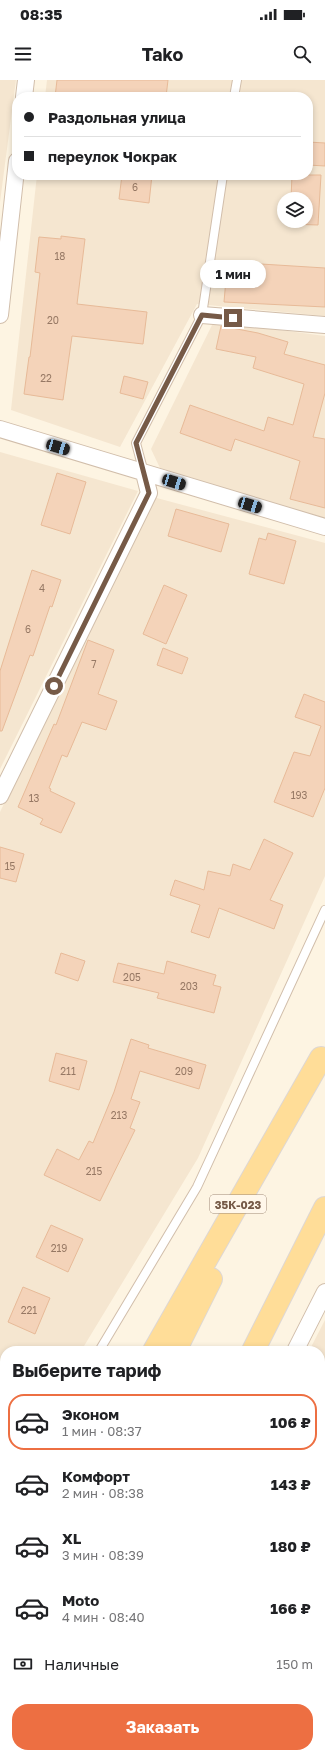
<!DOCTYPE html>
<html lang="ru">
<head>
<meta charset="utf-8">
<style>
  :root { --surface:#fff; --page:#f2f2f2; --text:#202124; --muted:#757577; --line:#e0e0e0; --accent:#ed6f42 }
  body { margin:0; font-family:"Golos Text",sans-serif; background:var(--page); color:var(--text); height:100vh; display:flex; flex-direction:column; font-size:15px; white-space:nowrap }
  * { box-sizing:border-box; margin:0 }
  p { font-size:13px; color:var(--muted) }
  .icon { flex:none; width:22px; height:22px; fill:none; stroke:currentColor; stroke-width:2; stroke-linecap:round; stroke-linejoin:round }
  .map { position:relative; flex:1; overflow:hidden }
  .panel { position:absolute; left:0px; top:1266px; width:325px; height:412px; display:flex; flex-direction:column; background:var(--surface); border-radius:16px 16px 0 0; box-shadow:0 2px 6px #0003 }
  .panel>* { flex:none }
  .banner { position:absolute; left:12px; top:12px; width:301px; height:88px; border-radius:16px; box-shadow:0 2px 6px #0003; display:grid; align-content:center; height:88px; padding:0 12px; background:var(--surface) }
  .tools { position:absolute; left:277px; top:112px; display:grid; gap:8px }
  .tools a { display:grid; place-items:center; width:36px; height:36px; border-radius:50%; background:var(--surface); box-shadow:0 2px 6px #0003; font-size:20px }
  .end { position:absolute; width:18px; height:18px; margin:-9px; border:5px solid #765a47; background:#fff; box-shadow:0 0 0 2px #fff }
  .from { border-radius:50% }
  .bubble { position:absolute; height:28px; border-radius:14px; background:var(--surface); box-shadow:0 2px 6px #0003; font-size:13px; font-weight:700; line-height:28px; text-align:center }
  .car { position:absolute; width:12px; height:24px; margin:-12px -6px; border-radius:5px; box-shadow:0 0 3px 1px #0007; background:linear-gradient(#222 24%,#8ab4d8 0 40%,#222 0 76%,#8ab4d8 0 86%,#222 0) }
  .banner b { display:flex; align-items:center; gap:14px; height:38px; font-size:15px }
  .banner b+b { border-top:1px solid var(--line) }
  .banner i { width:10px; height:10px; background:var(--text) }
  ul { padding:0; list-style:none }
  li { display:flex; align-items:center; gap:12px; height:56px; margin:0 8px 6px; padding:0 4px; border:2px solid transparent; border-radius:16px }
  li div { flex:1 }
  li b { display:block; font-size:15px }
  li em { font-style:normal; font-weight:700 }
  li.on { border-color:var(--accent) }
  li>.icon { width:36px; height:36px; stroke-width:1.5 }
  h2 { padding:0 12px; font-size:18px; line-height:48px }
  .pay { display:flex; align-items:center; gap:10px; height:44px; padding:0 12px; font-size:15px }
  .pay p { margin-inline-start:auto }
  .cta { display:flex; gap:8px; margin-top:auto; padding:8px 12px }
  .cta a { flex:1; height:46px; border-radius:16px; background:var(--accent); color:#fff; font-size:16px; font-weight:700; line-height:46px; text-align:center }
  .status { display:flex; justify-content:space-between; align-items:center; height:28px; padding:0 20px; background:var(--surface); direction:ltr }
  .status svg { height:11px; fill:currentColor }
  header { display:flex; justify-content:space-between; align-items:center; height:52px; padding:0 12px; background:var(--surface); font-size:18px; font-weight:700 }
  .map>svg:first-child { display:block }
  .residential { fill:#f5e6d0; fill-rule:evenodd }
  .building { fill:#f4d3b9; stroke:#e7ba98 }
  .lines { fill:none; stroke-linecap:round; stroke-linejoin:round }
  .service-casing { stroke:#d1beab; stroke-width:10 }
  .minor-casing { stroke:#d1beab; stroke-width:18 }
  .primary-casing { stroke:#ded7d3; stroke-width:24 }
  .service { stroke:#fff; stroke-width:8 }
  .minor { stroke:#fff; stroke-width:16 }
  .primary { stroke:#ffdd98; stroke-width:22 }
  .primary-bridge-casing { stroke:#ded7d3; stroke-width:24; stroke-linecap:butt }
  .primary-bridge { stroke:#ffdd98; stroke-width:22 }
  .route { stroke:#765a47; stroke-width:5 }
  .labels { text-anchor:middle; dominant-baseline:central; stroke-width:4; stroke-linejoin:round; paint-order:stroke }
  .number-label { font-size:10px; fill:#967864 }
  .shield { fill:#fff7ea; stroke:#9f8978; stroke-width:1 }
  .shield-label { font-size:11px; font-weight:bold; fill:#765a47 }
</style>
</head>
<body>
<div class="status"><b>08:35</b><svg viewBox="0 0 49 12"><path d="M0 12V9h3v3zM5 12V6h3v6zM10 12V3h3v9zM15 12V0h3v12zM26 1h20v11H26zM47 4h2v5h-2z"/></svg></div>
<header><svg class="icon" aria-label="menu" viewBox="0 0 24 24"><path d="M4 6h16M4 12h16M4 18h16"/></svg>Tako<svg class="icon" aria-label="search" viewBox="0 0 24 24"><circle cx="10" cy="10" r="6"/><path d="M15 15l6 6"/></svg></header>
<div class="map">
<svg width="325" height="1678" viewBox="0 0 325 1678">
  <rect width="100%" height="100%" fill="#fdf4e2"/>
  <!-- residential -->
  <path class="residential" d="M0 0H16L0 122Z
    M47 0H325V236L197 224 120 367 11 330 37 95H308V17H45ZM284 119H306V141H284Z
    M214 241 325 256V439L160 388 151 369Z
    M0 372 138 411 0 689Z
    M153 417 325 463V796L198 1078 81 1271H5V1335L0 1334V732Z
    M325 1240V1485L320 1484V1271H309Z"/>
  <!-- building -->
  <path class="building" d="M57 0H168L166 17H55Z
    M308 62 325 63V86L308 85Z
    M122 95H152L149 123 119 119Z
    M292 95H321L318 145 289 144V141H306V119H291Z
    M61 156 85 159 77 224 147 232 143 264 72 256 63 320 24 314 29 277H30L40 193 35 192 39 157 61 159Z
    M245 183 325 188V227L224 222 226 199 244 200Z
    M221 246 258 253 288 262 284 274 325 285V313L313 357 325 359V428L290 419 300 381 235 359 231 371 180 353 190 325 264 351 268 337 293 345 304 304 253 288 256 277 216 269Z
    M124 296 148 302 143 319 120 313Z
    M57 393 86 402 70 454 41 445Z
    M176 429 229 444 221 472 168 456Z
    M268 453 296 461 284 504 249 494 259 458 266 460Z
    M32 490 61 500 52 527 50 526 33 576 30 575 2 651H0V591Z
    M164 505 187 515 166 564 143 554Z
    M88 560 114 570 98 614 117 621 106 650 82 642 67 677 62 675 49 708 51 709 50 711 75 723 61 753 40 744 43 739 18 727 54 644 56 645Z
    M163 568 188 578 182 594 157 585Z
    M304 614 325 622V708L313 737 274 722 294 672 310 676 321 646 295 637Z
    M264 759 293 773 270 820 283 825 274 849 219 828 209 858 191 852 200 825 170 815 175 800 204 810 208 791 230 796 233 784 250 790Z
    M0 767 24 774 16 802 0 798Z
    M61 873 85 881 78 901 55 893Z
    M167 881 216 895 213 905 221 907 214 933 157 918 159 913 113 902 118 883 164 894Z
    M131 959 149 965 148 968 206 985 199 1009 140 991 131 1019 140 1022 130 1048 135 1050 100 1121 44 1095 57 1069 79 1080 89 1061 93 1063 114 1012Z
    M56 973 87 981 79 1010 49 1001Z
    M51 1145 83 1159 68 1192 36 1177Z
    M23 1207 50 1218 35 1254 8 1242Z"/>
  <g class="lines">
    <!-- service casing -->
    <g class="service-casing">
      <path id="service" d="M234 17 237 0
        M144 393 136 363 202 235 223 95
        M99 1271 197 1107 325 830
        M0 1345H5"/>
    </g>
    <!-- minor casing -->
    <g class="minor-casing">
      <path id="minor" d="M24 17 26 0
        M0 235 17 81
        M202 235 325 245
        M0 349 325 447
        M0 716 149 413 144 393
        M295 1271 325 1212
        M320 1503 325 1504"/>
    </g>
    <!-- primary casing -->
    <g class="primary-casing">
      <path id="primary" d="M154 1271 321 978
        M175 1271 211 1199
        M253 1271 325 1128
        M0 1383H5
        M0 1412 5 1413
        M320 1554 325 1556
        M320 1581 325 1584
        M0 1617 5 1597
        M0 1651 5 1654
        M41 1673 51 1678
        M78 1673 90 1678
        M174 1673 186 1678"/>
    </g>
    <!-- service -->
    <use href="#service" class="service"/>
    <!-- minor -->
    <use href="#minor" class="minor"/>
    <!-- primary -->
    <use href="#primary" class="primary"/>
    <!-- primary-bridge casing -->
    <g class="primary-bridge-casing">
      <path id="primary-bridge" d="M0 1633 5 1636"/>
    </g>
    <!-- primary-bridge -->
    <use href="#primary-bridge" class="primary-bridge"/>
  </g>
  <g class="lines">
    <!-- route -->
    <path class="route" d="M54 606 149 413 136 363 202 235 233 238"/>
  </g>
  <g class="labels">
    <!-- number labels -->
    <g class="number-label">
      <text x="135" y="107">6</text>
      <text x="60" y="176">18</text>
      <text x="53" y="240">20</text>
      <text x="46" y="298">22</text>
      <text x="42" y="508">4</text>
      <text x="28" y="549">6</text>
      <text x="94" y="584">7</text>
      <text x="299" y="715">193</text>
      <text x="34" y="718">13</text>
      <text x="10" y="786">15</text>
      <text x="132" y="897">205</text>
      <text x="189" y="906">203</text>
      <text x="68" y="991">211</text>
      <text x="184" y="991">209</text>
      <text x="119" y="1035">213</text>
      <text x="94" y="1091">215</text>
      <text x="59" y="1168">219</text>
      <text x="29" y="1230">221</text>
    </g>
    <!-- shield labels -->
    <rect class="shield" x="210" y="1115" width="56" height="18" rx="3"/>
    <g class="shield-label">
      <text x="238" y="1124">35К-023</text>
    </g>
  </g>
</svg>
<div class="tools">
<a><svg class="icon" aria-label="layers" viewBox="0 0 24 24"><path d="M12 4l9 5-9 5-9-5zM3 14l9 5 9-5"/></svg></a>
</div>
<i class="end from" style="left:54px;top:606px"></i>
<i class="end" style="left:233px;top:238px"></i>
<div class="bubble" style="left:200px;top:180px;width:66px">1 мин</div>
<i class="car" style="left:58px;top:367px;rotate:107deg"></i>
<i class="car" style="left:174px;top:402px;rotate:107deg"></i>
<i class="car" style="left:250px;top:425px;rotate:107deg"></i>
<div class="banner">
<b><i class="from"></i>Раздольная улица</b>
<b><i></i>переулок Чокрак</b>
</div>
<section class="panel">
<h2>Выберите тариф</h2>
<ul>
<li class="on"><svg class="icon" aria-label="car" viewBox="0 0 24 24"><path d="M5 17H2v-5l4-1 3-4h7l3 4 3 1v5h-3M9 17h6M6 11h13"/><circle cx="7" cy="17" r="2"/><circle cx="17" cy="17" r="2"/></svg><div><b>Эконом</b><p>1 мин · 08:37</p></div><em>106 ₽</em></li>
<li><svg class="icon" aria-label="car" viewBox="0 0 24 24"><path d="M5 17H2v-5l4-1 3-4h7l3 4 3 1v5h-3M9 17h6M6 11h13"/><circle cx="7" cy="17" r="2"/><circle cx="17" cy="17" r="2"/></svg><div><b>Комфорт</b><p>2 мин · 08:38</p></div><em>143 ₽</em></li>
<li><svg class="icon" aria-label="car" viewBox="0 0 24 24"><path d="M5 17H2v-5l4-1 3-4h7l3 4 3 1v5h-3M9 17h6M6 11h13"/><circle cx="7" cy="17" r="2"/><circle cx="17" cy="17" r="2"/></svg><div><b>XL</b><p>3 мин · 08:39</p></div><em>180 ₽</em></li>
<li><svg class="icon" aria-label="car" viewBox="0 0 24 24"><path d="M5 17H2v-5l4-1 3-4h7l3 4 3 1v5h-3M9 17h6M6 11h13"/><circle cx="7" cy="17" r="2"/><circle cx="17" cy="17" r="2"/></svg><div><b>Moto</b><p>4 мин · 08:40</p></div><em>166 ₽</em></li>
</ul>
<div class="pay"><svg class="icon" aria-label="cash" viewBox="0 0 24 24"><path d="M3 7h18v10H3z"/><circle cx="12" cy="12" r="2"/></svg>Наличные<p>150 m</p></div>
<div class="cta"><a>Заказать</a></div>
</section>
</div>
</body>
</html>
